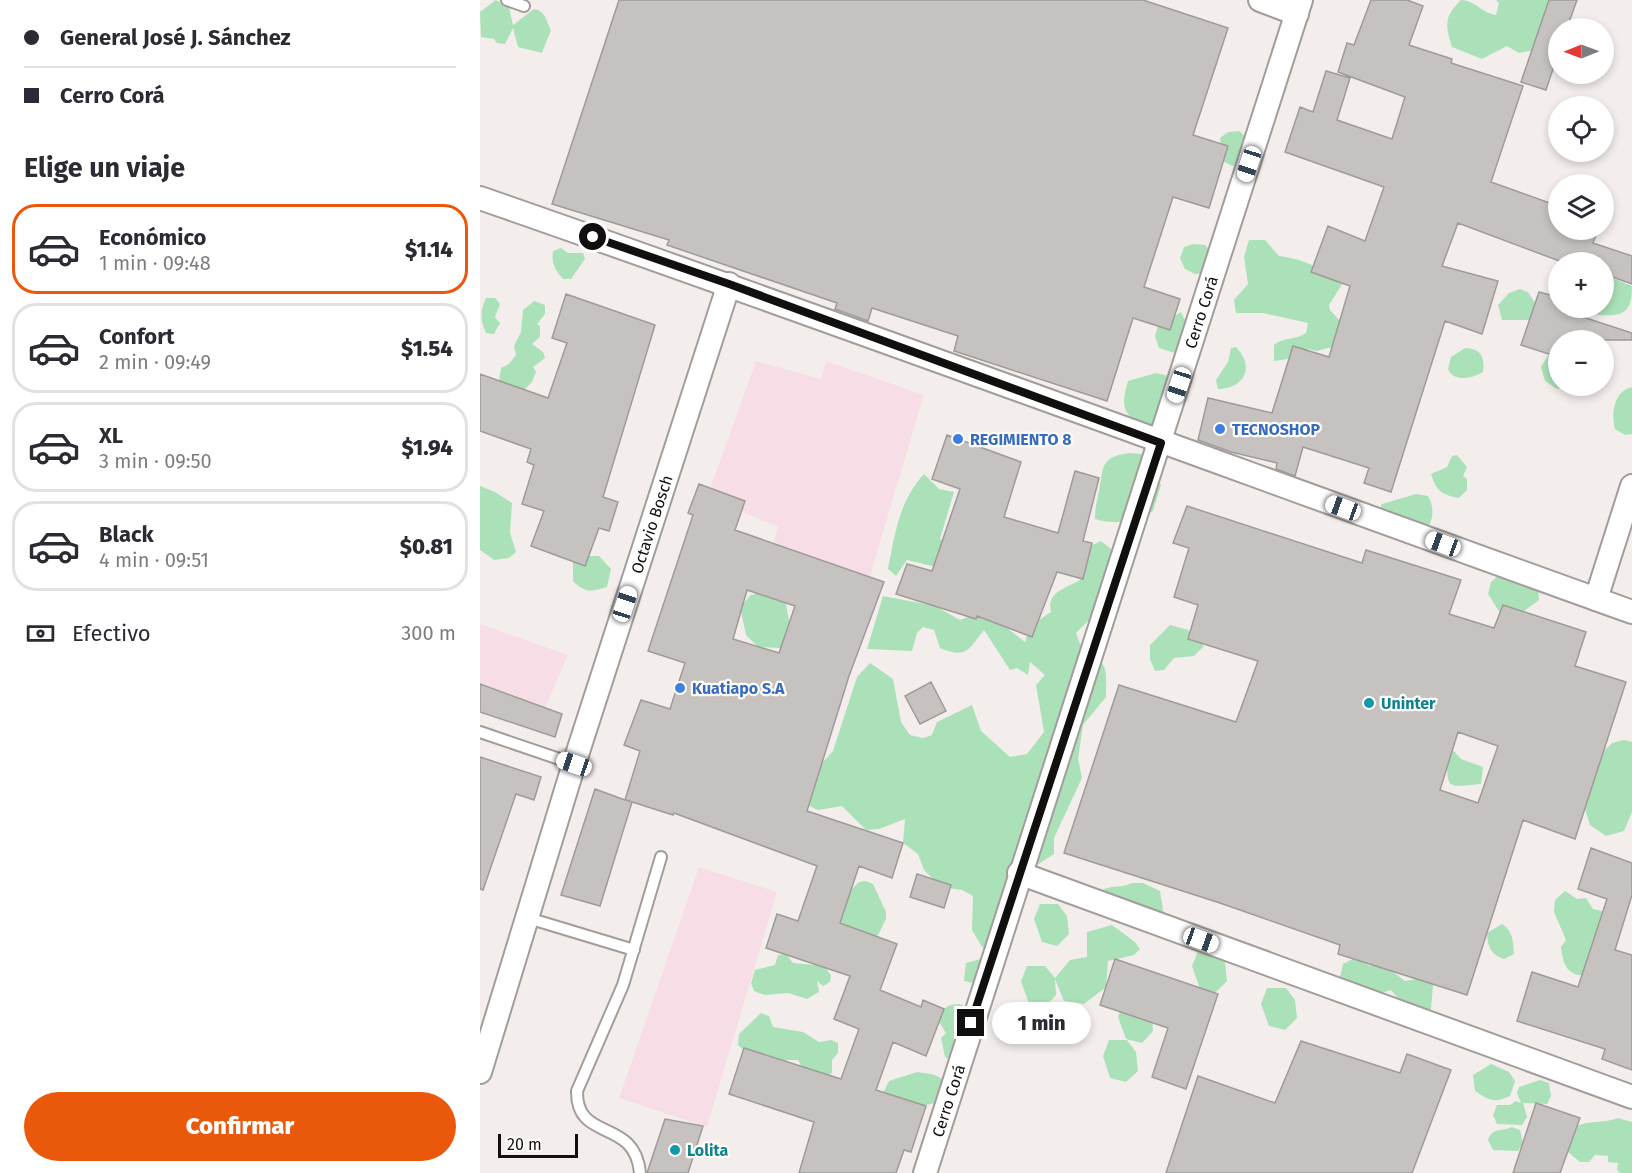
<!DOCTYPE html>
<html lang="es">
<head>
<meta charset="utf-8">
<style>
  :root { --surface:#fff; --page:#f2f2f3; --text:#2b2b33; --muted:#7c7c81; --line:#e1e1e2; --accent:#ea580c }
  body { margin:0; font-family:"Fira Sans",sans-serif; background:var(--page); color:var(--text); height:100vh; display:flex; flex-direction:column; font-size:22px; white-space:nowrap }
  * { box-sizing:border-box; margin:0 }
  p { font-size:20px; color:var(--muted) }
  .icon { flex:none; width:33px; height:33px; fill:none; stroke:currentColor; stroke-width:2; stroke-linecap:round; stroke-linejoin:round }
  .map { position:relative; flex:1; overflow:hidden }
  .details { display:flex; flex-direction:column; background:var(--surface); width:480px }
  .details>* { flex:none }
  .banner { display:grid; align-content:center; height:132px; padding:0 24px; background:var(--surface) }
  .needle { width:39px; rotate:269deg }
  .tools { position:absolute; left:1068px; top:18px; display:grid; gap:12px }
  .tools a { display:grid; place-items:center; width:66px; height:66px; border-radius:50%; background:var(--surface); box-shadow:0 3px 9px #0003; font-size:30px }
  .scale { position:absolute; left:18px; bottom:15px; width:80px; box-sizing:border-box; padding-left:6px; border:3px solid #11100f; border-top:0; font-size:16px; line-height:21px; white-space:nowrap; color:#11100f; -webkit-text-stroke:4px #fffcfa; paint-order:stroke }
  .end { position:absolute; width:27px; height:27px; margin:-14px; border:8px solid #11100f; background:#fff; box-shadow:0 0 0 3px #fff }
  .from { border-radius:50% }
  .bubble { position:absolute; height:42px; border-radius:21px; background:var(--surface); box-shadow:0 3px 9px #0003; font-size:20px; font-weight:800; line-height:42px; text-align:center }
  .car { position:absolute; width:18px; height:36px; margin:-18px -9px; border-radius:8px; box-shadow:0 0 4px 2px #0007; background:linear-gradient(#fff 24%,#345 0 40%,#fff 0 76%,#345 0 86%,#fff 0) }
  .banner b { display:flex; align-items:center; gap:21px; height:57px; font-size:22px }
  .banner b+b { border-top:2px solid var(--line) }
  .banner i { width:15px; height:15px; background:var(--text) }
  ul { padding:0; list-style:none }
  li { display:flex; align-items:center; gap:18px; height:90px; margin:0 12px 9px; padding:0 12px; border:3px solid var(--line); border-radius:24px }
  li div { flex:1 }
  li b { display:block; font-size:22px }
  li em { font-style:normal; font-weight:800 }
  li.current { border-color:var(--accent) }
  li>.icon { width:54px; height:54px; stroke-width:1.5 }
  h2 { padding:0 24px; font-size:27px; line-height:72px }
  .pay { display:flex; align-items:center; gap:15px; height:66px; padding:0 24px; font-size:22px }
  .pay p { margin-inline-start:auto }
  .primary-button { display:flex; gap:12px; margin-top:auto; padding:12px 24px }
  .primary-button a { flex:1; height:69px; border-radius:36px; background:var(--accent); color:#fff; font-size:24px; font-weight:800; line-height:69px; text-align:center }
  main { display:flex; flex:1; min-height:0 }
  .map>svg:first-child { display:block }
  .commercial { fill:#f7dee6 }
  .green { fill:#aae1b8 }
  .building { fill:#c6c2bf; stroke:#9f9b98; stroke-width:1.5; fill-rule:evenodd }
  .lines { fill:none; stroke-linecap:round; stroke-linejoin:round }
  .service-casing { stroke:#a29d9b; stroke-width:14 }
  .minor-casing { stroke:#a29d9b; stroke-width:26 }
  .service { stroke:#fff; stroke-width:10 }
  .minor { stroke:#fff; stroke-width:22 }
  .route { stroke:#11100f; stroke-width:8 }
  .shop-dot { fill:#3f7fe0; stroke:#fffcfa; stroke-width:2 }
  .culture-dot { fill:#0f9aa8; stroke:#fffcfa; stroke-width:2 }
  .labels { text-anchor:middle; dominant-baseline:central; stroke-width:4.5; stroke-linejoin:round; paint-order:stroke }
  .street-label { font-size:16px; fill:#11100f; stroke:#fffcfa }
  .shop-label { font-size:16px; font-weight:bold; fill:#366cbe; stroke:#fffcfa; text-anchor:start }
  .culture-label { font-size:16px; font-weight:bold; fill:#0d838f; stroke:#fffcfa; text-anchor:start }
</style>
</head>
<body>
<main>
<section class="details">
<div class="banner">
<b><i class="from"></i>General José J. Sánchez</b>
<b><i></i>Cerro Corá</b>
</div>
<h2>Elige un viaje</h2>
<ul>
<li class="current"><svg class="icon" aria-label="car" viewBox="0 0 24 24"><path d="M5 17H2v-5l4-1 3-4h7l3 4 3 1v5h-3M9 17h6M6 11h13"/><circle cx="7" cy="17" r="2"/><circle cx="17" cy="17" r="2"/></svg><div><b>Económico</b><p>1 min · 09:48</p></div><em>$1.14</em></li>
<li><svg class="icon" aria-label="car" viewBox="0 0 24 24"><path d="M5 17H2v-5l4-1 3-4h7l3 4 3 1v5h-3M9 17h6M6 11h13"/><circle cx="7" cy="17" r="2"/><circle cx="17" cy="17" r="2"/></svg><div><b>Confort</b><p>2 min · 09:49</p></div><em>$1.54</em></li>
<li><svg class="icon" aria-label="car" viewBox="0 0 24 24"><path d="M5 17H2v-5l4-1 3-4h7l3 4 3 1v5h-3M9 17h6M6 11h13"/><circle cx="7" cy="17" r="2"/><circle cx="17" cy="17" r="2"/></svg><div><b>XL</b><p>3 min · 09:50</p></div><em>$1.94</em></li>
<li><svg class="icon" aria-label="car" viewBox="0 0 24 24"><path d="M5 17H2v-5l4-1 3-4h7l3 4 3 1v5h-3M9 17h6M6 11h13"/><circle cx="7" cy="17" r="2"/><circle cx="17" cy="17" r="2"/></svg><div><b>Black</b><p>4 min · 09:51</p></div><em>$0.81</em></li>
</ul>
<div class="pay"><svg class="icon" aria-label="cash" viewBox="0 0 24 24"><path d="M3 7h18v10H3z"/><circle cx="12" cy="12" r="2"/></svg>Efectivo<p>300 m</p></div>
<div class="primary-button"><a>Confirmar</a></div>
</section>
<div class="map">
<svg width="1152" height="1173" viewBox="0 0 1152 1173">
  <rect width="100%" height="100%" fill="#f3eeec"/>
  <!-- commercial -->
  <path class="commercial" d="M276 361 341 379 346 361 444 395 390 576 293 544 298 527 227 497Z
    M0 624 88 655 65 708 0 684Z
    M219 867 297 892 227 1127 139 1098Z"/>
  <!-- green -->
  <path class="green" d="M16 0 29 7 33 25 54 9C66 11 66 21 71 30L62 53 38 47 33 28 25 44 17 43 14 39 1 37 0 12Z
    M981 0C996 1 1002 13 1016 15L1019 3 1016 0H1075L1061 49 1039 53 1027 46 1002 59 972 47C965 25 964 17 981 0Z
    M759 131 766 137 760 164 752 166 743 161 740 138 748 132Z
    M769 240H785L799 256C822 258 844 271 866 278L849 305 850 310 860 321 852 347 837 351 828 349 821 357 794 361V345C803 337 816 340 826 333L828 323 783 313H756L754 300 768 284 764 257Z
    M713 244 725 245 734 254 726 273 715 274 705 269 700 258 704 247Z
    M81 248 88 253H103L105 259 91 279H83C75 270 71 262 73 251Z
    M1127 276 1152 286C1152 312 1144 317 1118 315L1115 308H1124V278Z
    M1040 289 1048 292 1055 303 1049 320H1022L1018 305 1029 293Z
    M6 298H15L20 304 15 317 20 323 14 334 6 333C0 320 0 310 6 298Z
    M54 301 65 305V314L57 324 60 326V337L52 344 63 352 65 358 53 367 56 372 52 382 43 391 19 381 21 368 29 364 36 355 34 346 41 332 43 310Z
    M701 312 708 326 701 355 679 348 675 336 678 326Z
    M756 347C775 367 765 388 738 389L736 380 748 362 751 348Z
    M985 348C1001 349 1005 356 1003 372 993 378 974 383 968 369L971 357Z
    M1078 353V386H1086L1077 389 1065 381 1061 367 1069 354Z
    M676 373 689 376 702 397 696 419 667 430C643 413 640 409 648 381Z
    M1152 387V434L1145 435 1135 429C1131 413 1134 391 1152 387Z
    M650 453 661 454 681 485 673 511C653 523 636 525 615 519 615 508 617 501 619 491 624 466 620 457 650 453Z
    M977 455 987 467 983 476 987 479V490L979 498C961 495 956 490 951 474L967 467 972 456Z
    M444 474 459 489 474 492 460 539 486 554 473 571 427 560 416 576 408 569C415 534 419 501 444 474Z
    M0 486 15 492 32 503 30 533 36 552 29 558 14 560 0 550Z
    M936 494 948 496C957 512 951 523 943 537L899 511 902 504Z
    M621 541 651 565 649 574 617 594 615 614 596 633 603 652C630 660 626 672 626 697L603 725 598 759 602 778 574 838V854L554 867 521 951 502 947 492 930 493 896 482 890 461 887 444 870 438 854 423 843 425 819 399 829 386 830 362 806 338 810 327 805 330 764 344 761 353 751 377 677 390 663 413 679 421 722 430 735 443 738 452 735 457 722 492 705 501 731 530 757 547 754 564 732 556 685 565 675 550 662 548 675 537 668 530 670 504 630C488 650 487 659 460 648L454 630 443 627 437 633 432 651 387 649 403 596 455 606 480 620 505 611 545 642C549 627 558 620 571 612 566 592 585 589 600 580L606 548Z
    M101 556H119L131 569 127 587C111 592 105 593 93 581V562Z
    M1019 575 1058 585 1059 600 1033 619 1020 613 1008 594 1011 582Z
    M285 592 306 604 310 626 301 648 278 647 266 635 260 607 271 595Z
    M690 625 708 630 724 646 714 656 694 658 684 670 675 671 670 659V645Z
    M1144 740 1152 742V812L1144 831 1126 836 1110 825 1105 809 1123 752 1132 743Z
    M974 751 981 759 1003 767 1001 784C967 787 967 791 967 755Z
    M386 881 393 884 406 912V919L398 935 391 939 366 935 360 923 371 890 379 882Z
    M652 883H663L680 891 684 916 620 891C632 884 641 889 652 883Z
    M1085 891 1097 899 1106 898 1113 909 1122 911 1129 919 1110 974C1088 979 1083 965 1081 947L1086 940 1074 912 1075 900Z
    M560 904H578L587 916 589 934 577 946 562 942 554 919Z
    M1022 924C1033 931 1033 941 1034 954L1024 959C1010 954 1008 947 1007 933Z
    M632 925 655 942 660 949 654 955 628 961 626 987 604 1004 584 1001 575 979 576 995 564 1008 549 1004 541 981 547 966H565L575 978 590 960 607 957V932Z
    M718 951H736L745 963 747 981 735 993 720 989 712 966Z
    M306 954 313 963 344 966 351 975 350 982 343 986 337 981 339 992 327 999 308 993 285 995 274 991 271 983 275 970 295 965 298 955Z
    M504 958 507 986 484 981 486 963Z
    M875 958 890 966 900 962 925 981 945 978 953 985 951 1009C931 1014 923 1005 911 990L898 994 863 987 860 977 863 964Z
    M787 988H806L815 1000 817 1018 805 1030 789 1026 781 1004Z
    M644 1001 672 1013 673 1031 662 1043 646 1039 638 1017Z
    M479 1004 491 1008 504 1020 503 1033 490 1058 473 1062 465 1057 461 1038 466 1033 459 1022 460 1011 470 1005Z
    M281 1013 289 1016 293 1027 323 1032 339 1042 351 1040 358 1043V1053L352 1060V1073L343 1078 325 1072 318 1060H307L293 1065 275 1051H265L258 1045 259 1034Z
    M629 1040H647L656 1052 658 1071 646 1082 630 1078 623 1056Z
    M1011 1064 1029 1072 1035 1081 1030 1096C1015 1103 1009 1101 995 1091L993 1075Z
    M437 1072C449 1074 460 1073 466 1085L460 1102 437 1107 403 1093 409 1081Z
    M1060 1080 1069 1083 1071 1096 1067 1104 1043 1103 1047 1117 1042 1125 1017 1124 1013 1115 1017 1105H1030L1036 1101 1041 1103 1037 1093 1039 1087Z
    M1138 1118 1152 1122V1173H1140L1137 1170 1138 1163 1128 1162V1156L1115 1155 1109 1162H1100L1088 1152 1086 1132C1105 1118 1118 1125 1138 1118Z
    M1032 1127 1040 1130 1043 1143 1038 1151 1013 1150 1008 1140C1012 1127 1022 1132 1032 1127Z"/>
  <!-- building -->
  <path class="building" d="M139 0H663L748 28 713 135 748 146 729 208 693 197 664 287 700 299 690 330 653 318 627 401 474 351 478 336 392 308 388 321 355 309 357 303 187 245 189 240 72 204Z
    M891 0H927L943 6 929 45 972 59 971 63 1043 86 1011 182 1078 206V230H1118L1113 243 1152 256V284L1124 274V262H1082L978 223 962 266 1018 281 1002 334 965 321 911 492 884 483 889 468 823 447 815 476 796 469 797 463 751 452 718 440 728 398 792 413 813 346 849 357 870 286 831 272 848 226 885 241 904 187 805 152 820 107 833 112 846 71 870 78 857 120 912 139 925 97 858 72 867 43 874 45Z
    M1069 0H1097L1087 28H1078V54L1066 90 1041 82Z
    M1059 292 1078 297V308H1106L1103 317 1152 333V340H1078V357L1041 345Z
    M86 294 175 325 123 497 138 502 129 531 119 528 105 566 51 546 64 511 42 504 54 465 47 462 51 449 0 431V374L68 398 87 343 72 338Z
    M467 435 541 462 524 517 578 533 595 471 619 478 603 541 612 543 603 579 577 572 552 637 497 616 496 619 416 594 427 564 452 571 480 489 452 479Z
    M219 484 265 501 255 530 404 582 369 676 327 811 423 843 412 878 379 866 360 923 417 944 400 990 441 1007 443 1000 464 1009 446 1056 413 1042 396 1090 446 1106 431 1152 424 1150 416 1173H319L334 1122 249 1094 264 1048 361 1079 379 1029 354 1019 370 976 286 948 297 914 318 921 337 866 194 813 193 815 146 800 152 802 120 906 81 895 115 789 145 800 160 751 144 745 161 700 190 709 205 663 168 651 213 515 208 513ZM267 590 315 606 299 653 253 639Z
    M707 506 882 563 886 550 981 580 969 614 1014 628 1023 605 1106 632 1095 666 1146 682 1095 839 1043 820 987 995 858 954 860 945 740 903 584 853 639 685 756 722 778 661 708 639 718 605 694 597 709 548 693 543ZM978 732 1018 746 998 803 960 790Z
    M451 682 466 711 440 724 425 696Z
    M0 684 82 714 75 737 0 712Z
    M0 757 61 777 54 800 36 794 3 890 0 889Z
    M1111 848 1152 863V895L1135 950 1152 955V1070L1122 1059 1125 1049 1037 1021 1052 972 1098 987 1127 899 1098 889Z
    M437 874 471 885 464 908 430 897Z
    M635 959 738 994 706 1089 672 1077 688 1028 620 1005Z
    M821 1041 920 1073 927 1054 971 1070 932 1173H686L718 1076 795 1103Z
    M1056 1103 1100 1118 1080 1173H1033Z
    M185 1119 223 1126 208 1173H167Z"/>
  <g class="lines">
    <!-- service casing -->
    <g class="service-casing">
      <path id="service" d="M27 0 44 6
        M0 732 94 764
        M48 918 154 950
        M160 1173C155 1117 96 1143 97 1091L143 985 181 857"/>
    </g>
    <!-- minor casing -->
    <g class="minor-casing">
      <g id="minor">
        <path d="M780 0 817 14"/>
        <path d="M0 198C386 332 768 474 1152 612"/>
        <path d="M1116 599 1152 486"/>
        <path d="M539 873 1152 1097"/>
        <path id="s1" d="M0 1072 94 764 249 284"/>
        <path id="s2" d="M445 1173 821 0"/>
      </g>
    </g>
    <!-- service -->
    <use href="#service" class="service"/>
    <!-- minor -->
    <use href="#minor" class="minor"/>
  </g>
  <g class="lines">
    <!-- route -->
    <path class="route" d="M113 237 249 284 681 443 491 1023"/>
  </g>
  <!-- markers -->
  <g class="shop-dot">
    <circle cx="740" cy="429" r="6"/>
    <circle cx="478" cy="439" r="6"/>
    <circle cx="200" cy="688" r="6"/>
  </g>
  <g class="culture-dot">
    <circle cx="889" cy="703" r="6"/>
    <circle cx="195" cy="1150" r="6"/>
  </g>
  <g class="labels">
    <!-- street labels -->
    <g class="street-label">
      <text stroke="none"><textPath href="#s2" startOffset="904">Cerro Corá</textPath></text>
      <text stroke="none"><textPath href="#s1" startOffset="574">Octavio Bosch</textPath></text>
      <text stroke="none"><textPath href="#s2" startOffset="76">Cerro Corá</textPath></text>
    </g>
    <!-- shop labels -->
    <g class="shop-label">
      <text x="752" y="429">TECNOSHOP</text>
      <text x="490" y="439">REGIMIENTO 8</text>
      <text x="212" y="688">Kuatiapo S.A</text>
    </g>
    <!-- culture labels -->
    <g class="culture-label">
      <text x="901" y="703">Uninter</text>
      <text x="207" y="1150">Lolita</text>
    </g>
  </g>
</svg>
<div class="tools">
<a><svg class="needle" viewBox="-14 -14 28 28"><path d="M0-13l5 13h-10z" fill="#e53935"/><path d="M0 13l5-13h-10z" fill="#7c7c81"/></svg></a>
<a><svg class="icon" aria-label="locate" viewBox="0 0 24 24"><circle cx="12" cy="12" r="6"/><path d="M12 2v4M12 18v4M2 12h4M18 12h4"/></svg></a>
<a><svg class="icon" aria-label="layers" viewBox="0 0 24 24"><path d="M12 4l9 5-9 5-9-5zM3 14l9 5 9-5"/></svg></a>
<a>+</a>
<a>−</a>
</div>
<div class="scale">20 m</div>
<i class="end from" style="left:113px;top:237px"></i>
<i class="end" style="left:491px;top:1023px"></i>
<div class="bubble" style="left:512px;top:1002px;width:99px">1 min</div>
<i class="car" style="left:769px;top:164px;rotate:198deg"></i>
<i class="car" style="left:699px;top:385px;rotate:198deg"></i>
<i class="car" style="left:863px;top:508px;rotate:290deg"></i>
<i class="car" style="left:963px;top:544px;rotate:290deg"></i>
<i class="car" style="left:145px;top:604px;rotate:18deg"></i>
<i class="car" style="left:94px;top:764px;rotate:289deg"></i>
<i class="car" style="left:721px;top:940px;rotate:110deg"></i>
</div>
</main>
</body>
</html>
